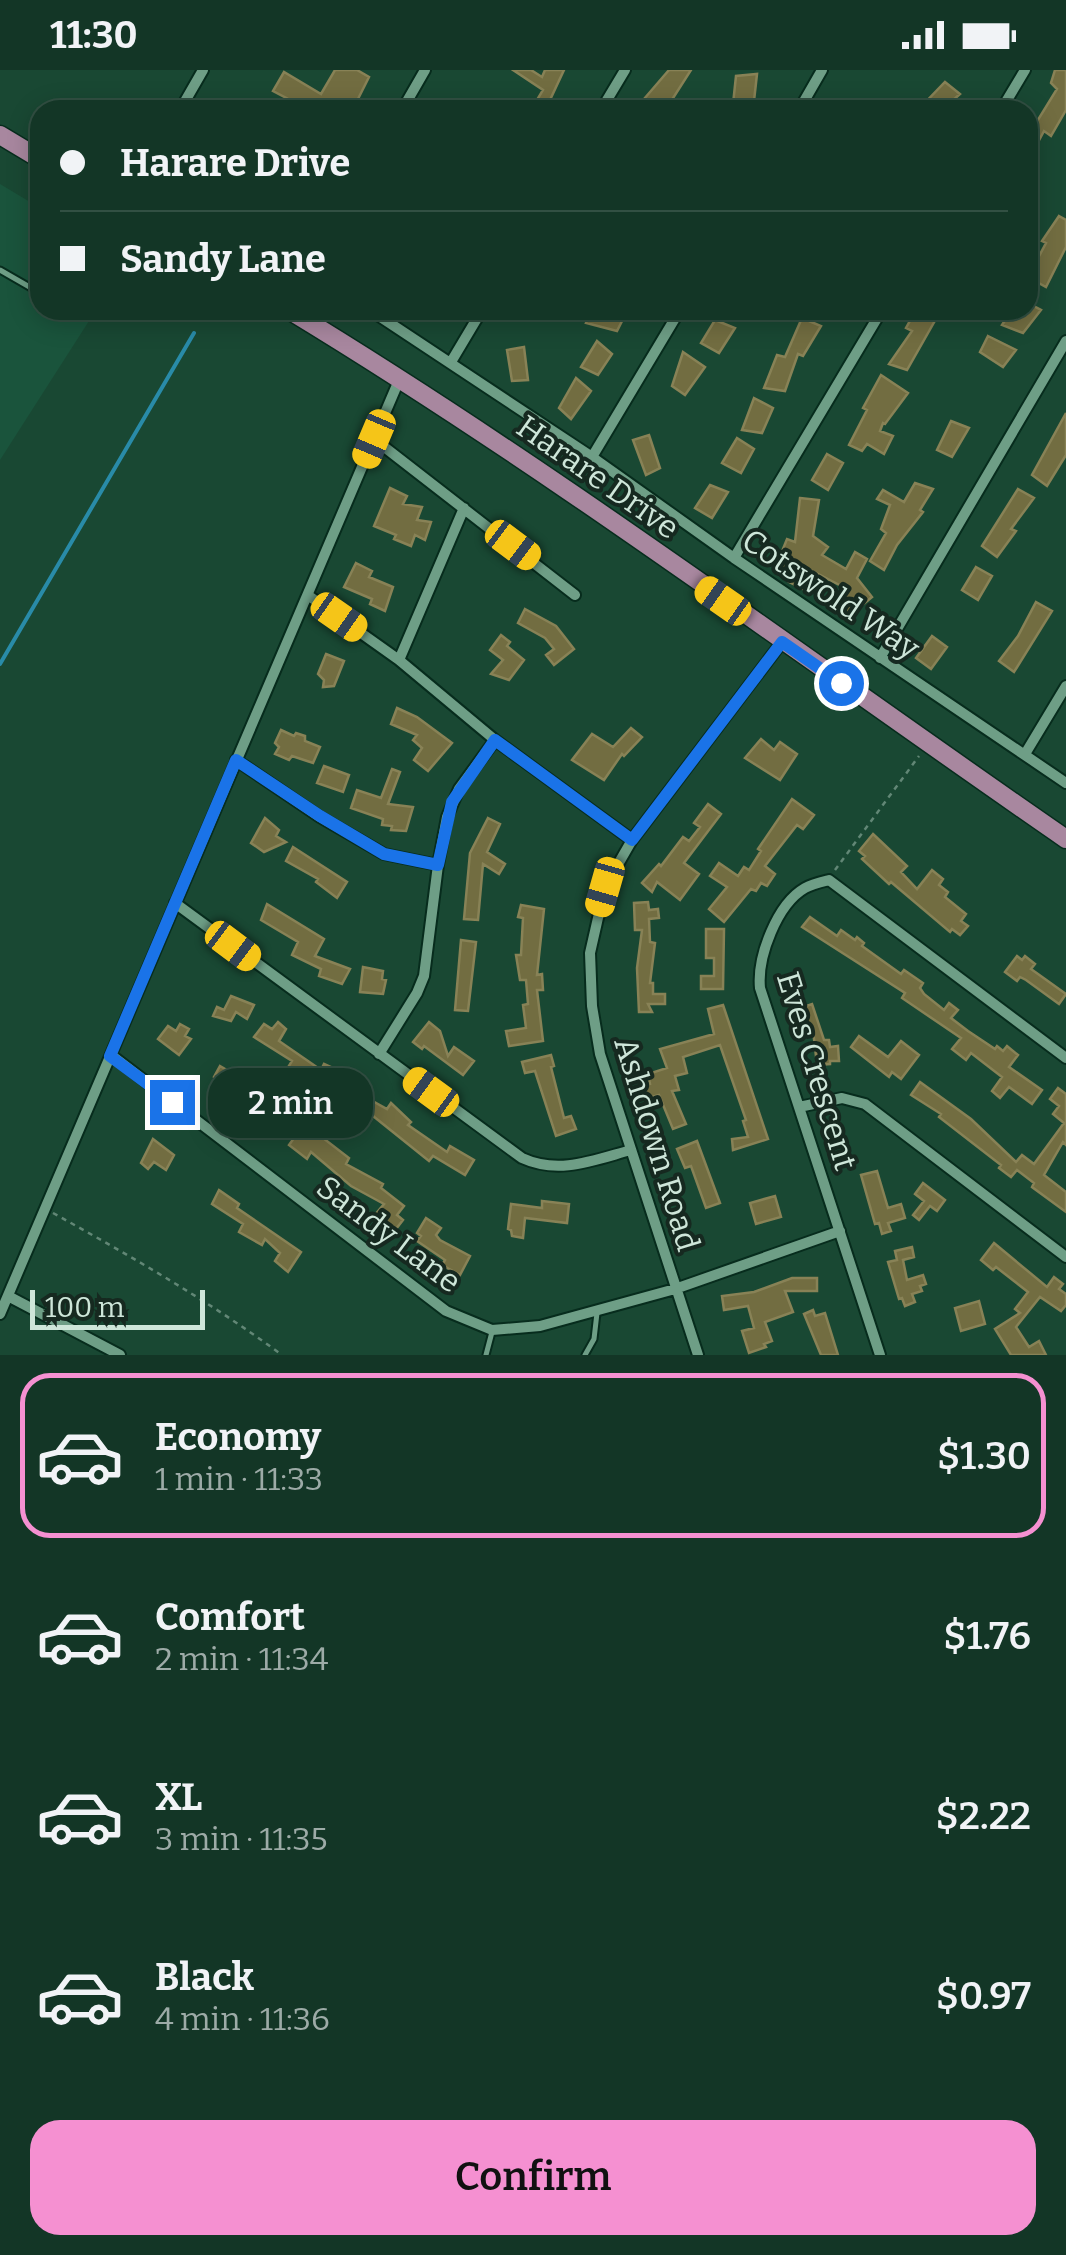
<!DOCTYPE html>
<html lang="en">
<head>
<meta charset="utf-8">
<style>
  :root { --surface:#133626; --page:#204132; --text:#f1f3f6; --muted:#9daba7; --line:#325043; --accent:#f590d1 }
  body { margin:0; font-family:Bitter,serif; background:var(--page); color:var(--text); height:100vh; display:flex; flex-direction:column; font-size:38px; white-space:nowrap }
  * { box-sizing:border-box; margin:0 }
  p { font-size:32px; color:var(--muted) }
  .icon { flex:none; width:55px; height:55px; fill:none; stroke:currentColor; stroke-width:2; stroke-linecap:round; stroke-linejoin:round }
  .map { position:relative; height:1285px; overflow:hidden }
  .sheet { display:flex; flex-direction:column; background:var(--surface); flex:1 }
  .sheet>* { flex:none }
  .top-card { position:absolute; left:30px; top:30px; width:1008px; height:220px; border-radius:30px; box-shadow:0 5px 25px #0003,0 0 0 2px var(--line); display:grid; align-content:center; height:220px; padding:0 30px; background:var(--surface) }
  .scale { position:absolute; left:30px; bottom:25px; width:175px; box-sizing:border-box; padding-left:10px; border:5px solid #cee6d9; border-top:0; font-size:28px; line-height:35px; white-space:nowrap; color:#cee6d9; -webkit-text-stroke:8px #162920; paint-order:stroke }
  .end { position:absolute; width:45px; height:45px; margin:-22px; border:12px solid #1a73e8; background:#fff; box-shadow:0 0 0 5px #fff }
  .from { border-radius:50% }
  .bubble { position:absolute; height:70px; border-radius:30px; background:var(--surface); box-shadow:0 5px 25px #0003,0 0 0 2px var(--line); font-size:32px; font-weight:600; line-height:70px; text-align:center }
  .car { position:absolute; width:30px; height:60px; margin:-30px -15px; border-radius:12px; box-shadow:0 0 8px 2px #0007; background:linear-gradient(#f5c518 24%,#345 0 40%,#f5c518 0 76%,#345 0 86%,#f5c518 0) }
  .top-card b { display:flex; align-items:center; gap:35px; height:95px; font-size:38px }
  .top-card b+b { border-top:2px solid var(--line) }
  .top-card i { width:25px; height:25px; background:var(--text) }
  ul { padding:18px 0 0; list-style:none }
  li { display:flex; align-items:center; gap:30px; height:165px; margin:0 20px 15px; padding:0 10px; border:5px solid transparent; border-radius:30px }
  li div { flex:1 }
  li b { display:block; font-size:38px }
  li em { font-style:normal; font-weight:600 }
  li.current { border-color:var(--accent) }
  li>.icon { width:90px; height:90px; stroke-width:1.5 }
  .action { display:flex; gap:20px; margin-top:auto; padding:20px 30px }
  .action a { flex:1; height:115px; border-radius:30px; background:var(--accent); color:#111; font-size:40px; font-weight:600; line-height:115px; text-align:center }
  .status { display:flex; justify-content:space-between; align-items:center; height:70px; padding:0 50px; background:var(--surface); direction:ltr }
  .status svg { height:28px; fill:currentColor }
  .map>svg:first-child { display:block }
  .built { fill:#1a543c }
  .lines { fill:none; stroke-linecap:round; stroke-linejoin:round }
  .stream { stroke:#298ba8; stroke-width:4 }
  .building { fill:#726d41; stroke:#888256; stroke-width:2.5 }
  .service-casing { stroke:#072c1d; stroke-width:9 }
  .minor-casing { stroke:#072c1d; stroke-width:14 }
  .primary-casing { stroke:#072c1d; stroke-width:21 }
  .path { stroke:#628776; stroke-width:2.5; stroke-dasharray:5 5; stroke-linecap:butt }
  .service { stroke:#6e9e86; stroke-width:5 }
  .minor { stroke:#6e9e86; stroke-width:10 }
  .primary { stroke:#a8879f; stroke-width:18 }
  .route { stroke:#1a73e8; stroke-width:12 }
  .labels { text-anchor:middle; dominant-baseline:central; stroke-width:8; stroke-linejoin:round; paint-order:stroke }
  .street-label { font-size:32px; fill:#cee6d9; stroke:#162920 }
</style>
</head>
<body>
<div class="status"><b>11:30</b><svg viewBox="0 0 49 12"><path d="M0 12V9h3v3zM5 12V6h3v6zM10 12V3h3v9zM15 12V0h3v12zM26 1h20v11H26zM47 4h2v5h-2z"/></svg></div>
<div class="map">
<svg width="1066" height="1285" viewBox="0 0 1066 1285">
  <rect width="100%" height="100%" fill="#194833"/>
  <!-- built -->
  <path class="built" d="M0 114 40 138V240H96L0 390Z"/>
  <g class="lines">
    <!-- stream -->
    <path class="stream" d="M0 594 194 263"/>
  </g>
  <!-- building -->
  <path class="building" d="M335 0H357L369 7 358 29 363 32 358 40H319L306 32 302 40H291L292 31 273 21 284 2 321 24Z
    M513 0H531L542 7 545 0H564L550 30 557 34 552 40H531L543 20Z
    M669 0H691L668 36 644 29Z
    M1055 0H1066V40L1051 66 1044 61 1028 91V66L1057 19 1051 13Z
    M757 4 753 40 733 34 736 6Z
    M945 12 960 24 942 40H918Z
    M1059 146 1066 150V177L1046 217 1028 207 1046 173 1042 171Z
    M1028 233 1041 240 1023 263 1002 255 1012 240H1028Z
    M592 240H613L626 243 617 261 586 253Z
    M916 240H941L907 300 889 294 912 261 906 258Z
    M802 248 821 256 803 286 798 284 785 321 764 318 777 285 785 287Z
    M715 250 735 258 719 283 701 273Z
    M988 266 1016 280 1003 297 980 282Z
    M597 271 612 284 598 305 581 297Z
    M524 277 528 310 512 311 507 280Z
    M683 282 705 297 685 325 672 316Z
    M881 305 908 323 885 354 883 353 880 361 893 366 884 384 867 374 862 381 849 375 867 340 863 338Z
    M576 308 591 321 571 349 559 338Z
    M754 328 773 338 762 363 742 360Z
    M1066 343V385L1047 416 1032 405Z
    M951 351 969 358 952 387 937 380Z
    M649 365 660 398 646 405 633 370Z
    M737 368 754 379 741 403 722 393Z
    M827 384 843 393 828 420 812 410Z
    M915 413 933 419 920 440 923 442 897 475 884 500 870 491 886 463 881 459 890 435 877 429 883 420 904 432Z
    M710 415 728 422 712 448 695 438Z
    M390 418 407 426 403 434 422 437 417 450 431 452 425 470 415 465 411 476 394 469 396 465 374 456Z
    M1018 419 1034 428 1011 459 1016 461 997 487 982 476Z
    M800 428 819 430 813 466 828 477 822 485 846 499 855 482 867 489 857 508 872 527 849 546 835 529 847 519 816 503 807 521 789 512 793 503 776 496 787 469 795 472Z
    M356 493 372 501 369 507 393 517 385 541 370 534 372 529 344 517Z
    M976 497 992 506 978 530 962 520Z
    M1036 532 1052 541 1014 602 999 591 1018 566Z
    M525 539 556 556 574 579 554 595 546 585 554 579 545 568 518 553Z
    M501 565 510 572 507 576 524 590 509 610 491 604 503 590 490 580Z
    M932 566 947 577 931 599 916 588Z
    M326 584 344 591 334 616 323 617 324 610 318 604Z
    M397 638 417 647 452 673 428 701 414 690 422 678 413 670 417 665 391 654Z
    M631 658 642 667 624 686 622 684 604 710 572 690 592 664 613 677Z
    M281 660 294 666 296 663 305 666V671L320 677 313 693 292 686 289 690 275 684 279 677 275 673Z
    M761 669 774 680 780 672 797 684 780 710 745 688Z
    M324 696 349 705 343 722 317 713Z
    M392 699 400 702 388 734 413 737 406 761 391 760 392 756 382 755 383 749 351 738 357 720 381 728Z
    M792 729 814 745 803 759 797 755 765 796 775 804 767 816 761 813 756 821 751 819 724 852 709 839 727 817 710 806 719 793 738 806 744 797 749 800 761 781 758 779Z
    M708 734 721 744 684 793 699 804 680 830 657 812 652 822 642 813 659 794 661 796 683 767 689 771 700 757 694 753Z
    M265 748 279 760 276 766 286 772 264 782 251 773Z
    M488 748 500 754 487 782 505 794 499 804 483 794 478 850 464 849 470 783Z
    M873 764 907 796 901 802 917 819 932 800 943 809 939 815 948 822 945 827 966 844 961 851 968 856 960 865 952 859 950 862 891 812 889 814 862 789 865 786 859 781Z
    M293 777 347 812 337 828 316 812 318 809 286 791Z
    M648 832 649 840 658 839 659 848 649 849 650 872 655 873 650 913H653V924H665V934H648L652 942H639L637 898 642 860H635L634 833Z
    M267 834 324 869 315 886 350 899 342 914 319 906 321 899 292 885 298 872 261 850Z
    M521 835 544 839 537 905 542 904 543 920H537L543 971 509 976 506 961 526 958 523 935 528 934 526 910H520L516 885H521L523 848 518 847Z
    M810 847 837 866 841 860 855 870 857 867 864 873 862 876 901 904 904 900 923 913 920 918 924 924 944 940 949 933 958 940 951 948 968 961 995 979 997 976 1003 981 1007 976 1018 985 1009 997 1042 1020 1032 1034 1009 1017 1000 1028 992 1021 1002 1007 971 983 966 990 952 979 961 968 902 928 905 923 802 857Z
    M706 859H724L723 919H701V906H714V888H706Z
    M461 870 476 872 468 941 455 940Z
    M1017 886 1022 890 1025 886 1035 894 1031 899 1066 924 1059 934 1026 910 1020 907 1017 911 1005 902Z
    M363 897 383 901 382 909 386 910 383 924 360 922Z
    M231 926 254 935 247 949 236 942 231 951 213 946 217 937 224 940Z
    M812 934 824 970H829L830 977 838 976 839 991H830V994L817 995 813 960 805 963 797 939Z
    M723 935 768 1069 733 1080 732 1069 748 1067 743 1051 746 1050 720 975 683 987 687 1003 675 1006 679 1020 672 1021 686 1054 673 1059 659 1025 648 1028 644 1016 650 1014 648 1004 667 998 660 979 714 964 708 939Z
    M278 952 286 959 279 971 321 1000 324 994 346 1004 342 1014 387 1039 391 1033 411 1052 408 1055 447 1082 450 1076 474 1090 465 1105 433 1086 429 1091 373 1046 371 1050 368 1048 362 1058 353 1052 358 1044 342 1035 345 1029 304 1001 296 1013 284 1004 292 991 254 967 264 954 272 959Z
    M429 952 440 961 448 986 454 977 474 991 463 1005 424 976 422 979 413 972Z
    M180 954 189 959 185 966 191 969 179 985 158 969 168 956 176 961Z
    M859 966 888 987 901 971 919 985 901 1009 892 1002 889 1007 851 977Z
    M551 985 554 996 551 997 564 1048 571 1046 576 1059 556 1066 535 1001 525 1003 522 992Z
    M220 996 239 1007 241 1002 256 1009 253 1017 279 1030 284 1020 292 1028 277 1060 253 1048 258 1037 243 1026 242 1029 214 1007Z
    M920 1012 971 1049 1016 1092 1022 1085 1034 1094 1064 1053 1053 1044 1059 1036 1050 1029 1058 1018 1066 1024V1075L1063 1072 1044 1105 1066 1122V1142L1032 1117 1034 1113 1017 1100 1011 1107 999 1098 1001 1095 939 1047 941 1044 911 1025Z
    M310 1058 349 1088 346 1094 383 1114 381 1118 404 1136 397 1145 403 1150 396 1159 374 1146 384 1134 351 1116 311 1082 307 1089 289 1075 299 1061 304 1065Z
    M153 1069 174 1085 166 1100 154 1092 148 1099 141 1093Z
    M697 1071 720 1133 706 1138 691 1096 685 1098 677 1079Z
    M877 1101 888 1138 901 1134 905 1148 888 1153 891 1161 882 1164 879 1153 875 1154 861 1105Z
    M923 1113 945 1130 937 1141 930 1136 919 1150 913 1145 924 1131 915 1124Z
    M219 1120 239 1134 237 1138 301 1182 288 1202 275 1191 280 1183 265 1169 262 1175 239 1162 243 1154 212 1134Z
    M775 1126 781 1147 756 1154 750 1133Z
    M542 1131 569 1134 567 1153 525 1148 523 1168 512 1166 511 1160 508 1159 511 1134 542 1138Z
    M426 1148 441 1158 436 1165 440 1170 470 1186 460 1205 442 1195 445 1190 417 1171 421 1166 417 1163Z
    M994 1173 1047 1217 1054 1207 1063 1214 1059 1219 1066 1224V1235L1061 1241 1040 1227 1016 1257 1029 1277 1039 1271 1046 1285H1011L995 1259 1020 1243 1015 1239 1028 1222 996 1197 993 1200 981 1190Z
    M912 1177 914 1187 903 1190 907 1210 923 1205 926 1214 920 1216 922 1221 912 1224 915 1232 905 1236 902 1228 899 1229 888 1192 897 1190 895 1181Z
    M792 1208H817V1221H785L793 1242 765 1252 772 1271 764 1274 766 1277 749 1283 742 1261 754 1258 748 1236 724 1240 722 1226 754 1222Z
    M979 1231 985 1254 961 1261 955 1238Z
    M813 1240 815 1246 825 1243 838 1285H821L804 1244Z"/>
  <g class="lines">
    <!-- service casing -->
    <g class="service-casing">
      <path id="service" d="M0 200 40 223
        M486 1285 492 1262
        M585 1285 594 1269 597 1243"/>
    </g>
    <!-- minor casing -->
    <g class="minor-casing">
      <path id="minor" d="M180 40 203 0
        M402 40 425 0
        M601 40 625 0
        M799 40 822 0
        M1001 40 1025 0
        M370 240 592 387 734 488 1066 713
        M451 292 482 240
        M374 369 575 525
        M592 387 680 240
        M734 488 882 240
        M309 526 399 590 495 670 632 770
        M880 588 1066 271
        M399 590 464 438
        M1025 684 1066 616
        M236 690 320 747 384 784 438 795
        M175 833 522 1088C559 1105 594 1090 631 1080
        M379 984 417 923 424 906 438 795 447 747 459 719 495 670
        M111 985 446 1241 492 1260 540 1256 675 1219 840 1161
        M799 1037 842 1028 865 1034 1066 1187
        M8 1226 120 1285
        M0 1244 400 308
        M698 1285 600 984 592 936 590 883 605 817 632 770 782 572
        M880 1285 760 918C757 887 777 834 805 818 812 814 821 812 829 810L1066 988"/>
    </g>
    <!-- primary casing -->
    <g class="primary-casing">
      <path id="primary" d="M0 65 40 89
        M289 240C556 402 808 591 1066 769"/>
    </g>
    <!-- path -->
    <path class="path" d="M835 800 919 686
      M53 1143C132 1187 209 1231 282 1285"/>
    <!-- service -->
    <use href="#service" class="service"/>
    <!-- minor -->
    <use href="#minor" class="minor"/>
    <!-- primary -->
    <use href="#primary" class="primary"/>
  </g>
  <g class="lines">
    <!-- route -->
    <path class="route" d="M172 1032 110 986 236 690 320 746 384 784 438 795 452 732 495 670 632 770 782 572 841 613"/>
  </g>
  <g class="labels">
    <!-- street labels -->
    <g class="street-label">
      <text transform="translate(598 407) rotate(35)">Harare Drive</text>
      <text transform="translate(831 524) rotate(34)">Cotswold Way</text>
      <text transform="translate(817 1001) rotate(73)">Eves Crescent</text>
      <text transform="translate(657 1074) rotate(73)">Ashdown Road</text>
      <text transform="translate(389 1164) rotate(37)">Sandy Lane</text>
    </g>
  </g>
</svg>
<div class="scale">100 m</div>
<i class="end from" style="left:841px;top:613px"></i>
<i class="end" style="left:172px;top:1032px"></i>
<div class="bubble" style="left:208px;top:998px;width:165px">2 min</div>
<i class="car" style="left:374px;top:369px;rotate:203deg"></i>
<i class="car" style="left:513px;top:475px;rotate:127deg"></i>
<i class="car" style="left:723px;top:531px;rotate:305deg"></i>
<i class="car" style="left:339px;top:547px;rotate:125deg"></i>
<i class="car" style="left:605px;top:817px;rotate:196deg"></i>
<i class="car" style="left:233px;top:876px;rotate:127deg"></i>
<i class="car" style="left:431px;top:1022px;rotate:306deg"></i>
<div class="top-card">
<b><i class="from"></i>Harare Drive</b>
<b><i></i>Sandy Lane</b>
</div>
</div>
<section class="sheet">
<ul>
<li class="current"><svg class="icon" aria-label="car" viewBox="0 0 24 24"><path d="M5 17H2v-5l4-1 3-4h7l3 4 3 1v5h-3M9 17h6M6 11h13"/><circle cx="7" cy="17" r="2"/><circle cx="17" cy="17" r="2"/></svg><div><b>Economy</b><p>1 min · 11:33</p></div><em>$1.30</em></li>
<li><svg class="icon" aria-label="car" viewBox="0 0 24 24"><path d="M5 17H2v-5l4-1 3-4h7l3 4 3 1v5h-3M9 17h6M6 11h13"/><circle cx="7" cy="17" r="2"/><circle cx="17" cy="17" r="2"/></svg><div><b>Comfort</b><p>2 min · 11:34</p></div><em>$1.76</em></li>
<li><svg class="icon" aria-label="car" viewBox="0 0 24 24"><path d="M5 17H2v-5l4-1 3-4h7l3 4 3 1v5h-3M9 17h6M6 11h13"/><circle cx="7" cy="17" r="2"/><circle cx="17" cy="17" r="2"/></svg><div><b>XL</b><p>3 min · 11:35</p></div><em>$2.22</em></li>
<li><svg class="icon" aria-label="car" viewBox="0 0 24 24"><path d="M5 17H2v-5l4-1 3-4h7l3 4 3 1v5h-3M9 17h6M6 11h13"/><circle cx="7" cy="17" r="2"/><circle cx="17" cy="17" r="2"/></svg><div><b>Black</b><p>4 min · 11:36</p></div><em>$0.97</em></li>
</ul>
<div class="action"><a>Confirm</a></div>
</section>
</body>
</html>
